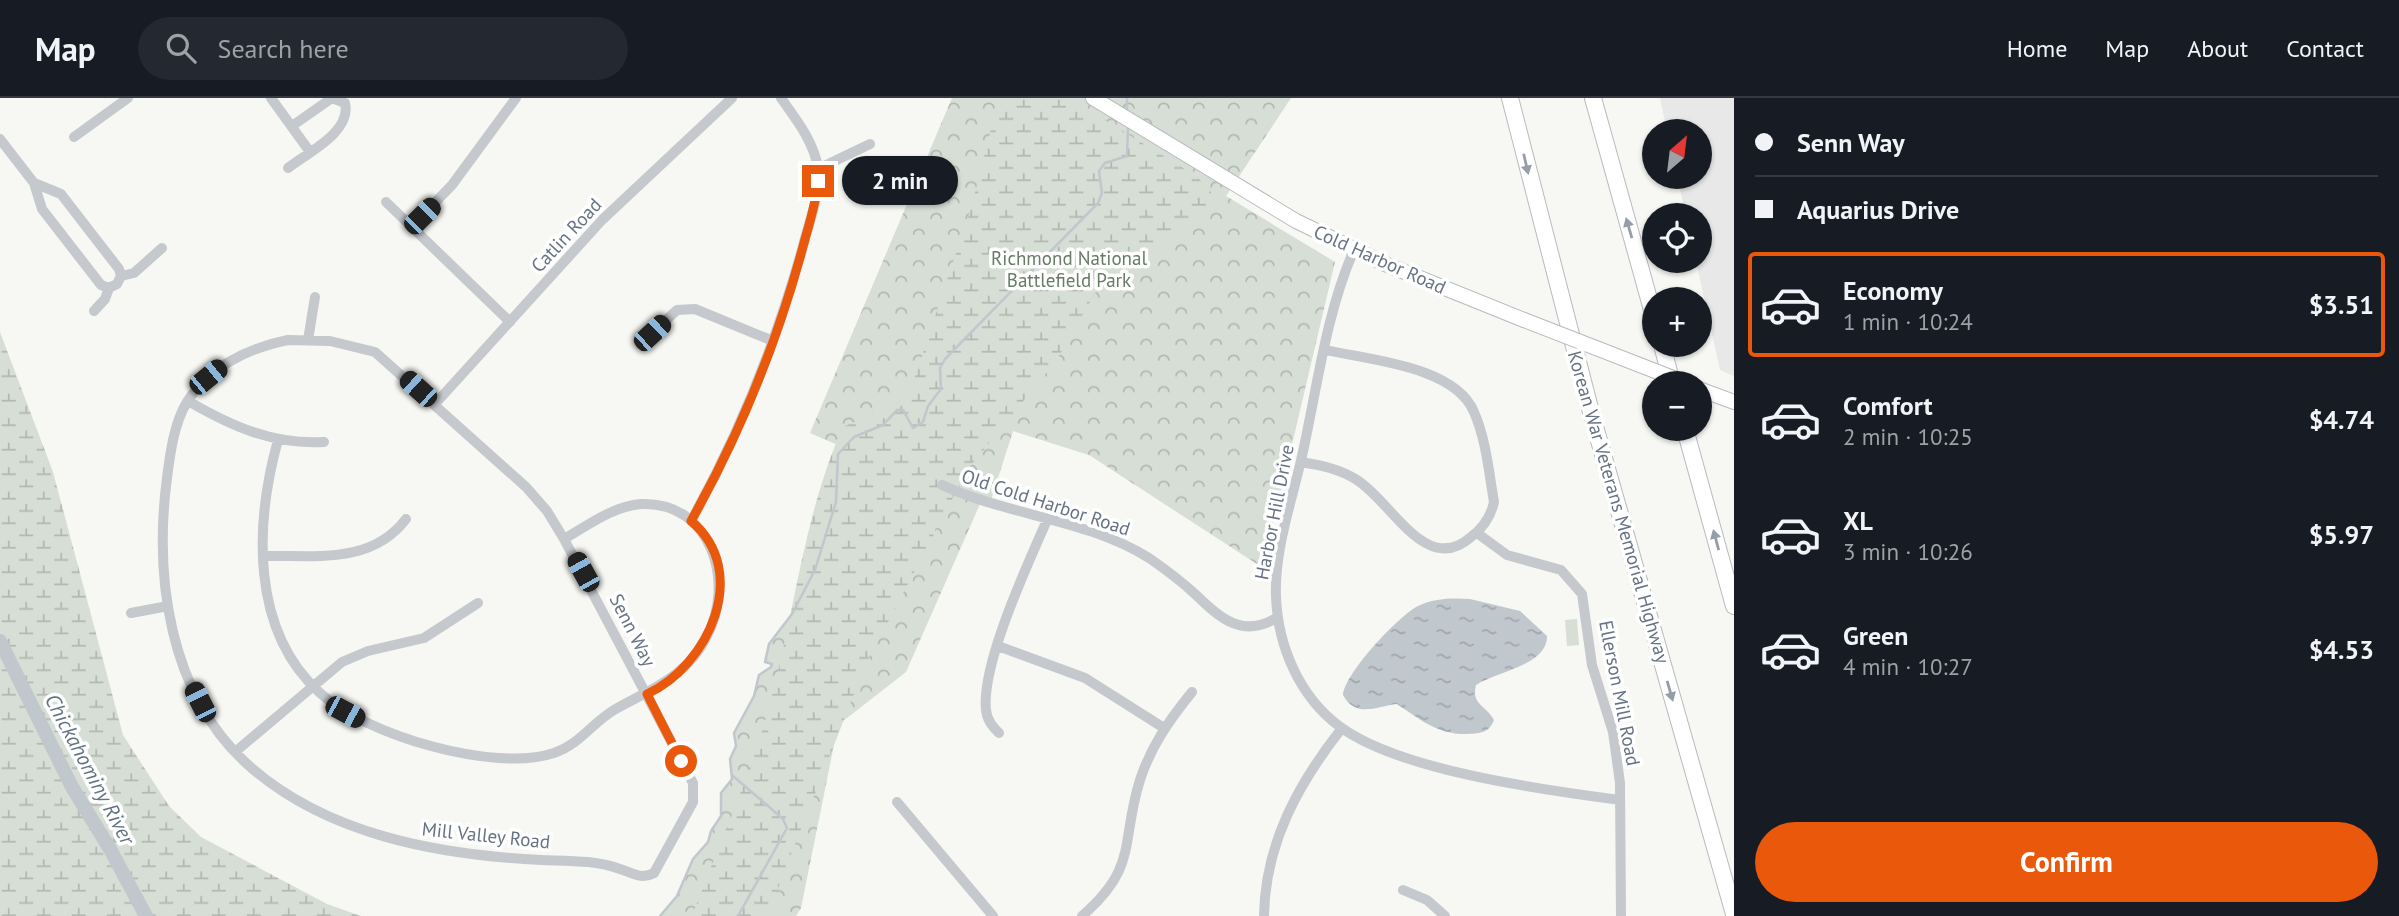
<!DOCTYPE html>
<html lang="en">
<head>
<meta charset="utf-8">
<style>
  :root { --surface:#171b24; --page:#242831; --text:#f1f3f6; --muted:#9ea1a6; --line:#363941; --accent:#ea580c }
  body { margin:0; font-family:"PT Sans",sans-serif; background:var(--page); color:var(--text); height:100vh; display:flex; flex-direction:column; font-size:26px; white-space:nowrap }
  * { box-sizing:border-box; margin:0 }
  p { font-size:23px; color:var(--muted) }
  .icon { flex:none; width:38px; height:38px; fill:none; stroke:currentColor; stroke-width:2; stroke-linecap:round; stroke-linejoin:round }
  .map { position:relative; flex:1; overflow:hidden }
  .panel { display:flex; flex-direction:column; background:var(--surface); width:665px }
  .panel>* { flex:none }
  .banner { display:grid; align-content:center; height:154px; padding:0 21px; background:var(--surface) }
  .needle { width:46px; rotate:28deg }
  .fabs { position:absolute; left:1642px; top:21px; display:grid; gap:14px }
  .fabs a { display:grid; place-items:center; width:70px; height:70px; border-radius:50%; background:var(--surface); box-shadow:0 2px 5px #0004; font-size:35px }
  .end { position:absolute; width:32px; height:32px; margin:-16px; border:9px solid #ea580c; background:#fff; box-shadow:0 0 0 4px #fff }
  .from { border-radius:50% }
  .bubble { position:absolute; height:49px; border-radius:24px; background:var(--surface); box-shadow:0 2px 5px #0004; font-size:23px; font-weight:800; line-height:49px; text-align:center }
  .car { position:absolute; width:21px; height:42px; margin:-21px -10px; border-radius:9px; box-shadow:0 0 5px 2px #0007; background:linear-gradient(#222 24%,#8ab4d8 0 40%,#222 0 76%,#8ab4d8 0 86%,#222 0) }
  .banner b { display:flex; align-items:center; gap:24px; height:66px; font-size:26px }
  .banner b+b { border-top:2px solid var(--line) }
  .banner i { width:18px; height:18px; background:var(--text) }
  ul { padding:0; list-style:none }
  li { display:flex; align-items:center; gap:21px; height:105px; margin:0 14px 10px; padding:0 7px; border:4px solid transparent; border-radius:7px }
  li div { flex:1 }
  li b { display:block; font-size:26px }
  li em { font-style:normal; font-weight:800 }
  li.on { border-color:var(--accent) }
  li>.icon { width:63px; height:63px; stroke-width:1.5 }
  .button { display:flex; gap:14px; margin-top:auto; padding:14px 21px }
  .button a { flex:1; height:80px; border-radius:42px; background:var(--accent); color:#fff; font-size:28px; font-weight:800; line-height:80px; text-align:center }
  header { display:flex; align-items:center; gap:42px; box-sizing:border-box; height:98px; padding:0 35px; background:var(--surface); border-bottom:2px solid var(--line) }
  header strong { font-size:33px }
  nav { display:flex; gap:38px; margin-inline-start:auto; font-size:24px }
  .search { width:490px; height:63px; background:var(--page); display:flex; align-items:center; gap:18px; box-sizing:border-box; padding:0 24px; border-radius:38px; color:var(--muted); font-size:26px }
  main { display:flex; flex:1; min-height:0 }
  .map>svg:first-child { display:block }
  .built { fill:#e7e8e7 }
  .grass { fill:#d7ded5 }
  .forest { fill:url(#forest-crowns) }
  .wetland { fill:url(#wetland-marsh) }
  .water { fill:url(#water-ripples) }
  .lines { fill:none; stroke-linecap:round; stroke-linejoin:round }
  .stream { stroke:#c0c7cd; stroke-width:2.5 }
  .river { stroke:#c0c7cd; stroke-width:14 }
  .major-casing { stroke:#b6b9be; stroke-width:16 }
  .highway-casing { stroke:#b8babe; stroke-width:18 }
  .minor { stroke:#c5c8cc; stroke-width:10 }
  .major { stroke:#fff; stroke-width:14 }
  .highway { stroke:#fff; stroke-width:16 }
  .major-bridge-casing { stroke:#b6b9be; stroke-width:16; stroke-linecap:butt }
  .major-bridge { stroke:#fff; stroke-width:14 }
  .oneway { fill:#959da9 }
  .route { stroke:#ea580c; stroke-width:9 }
  .labels { text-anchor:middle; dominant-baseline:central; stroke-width:7; stroke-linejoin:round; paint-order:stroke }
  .street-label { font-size:19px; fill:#677384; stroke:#fff }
  .park-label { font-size:19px; fill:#677b66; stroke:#fff }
  .water-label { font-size:21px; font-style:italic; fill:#637480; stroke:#fff }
</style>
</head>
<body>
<header>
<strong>Map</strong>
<div class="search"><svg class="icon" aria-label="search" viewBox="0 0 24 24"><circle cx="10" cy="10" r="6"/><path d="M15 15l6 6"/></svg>Search here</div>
<nav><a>Home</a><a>Map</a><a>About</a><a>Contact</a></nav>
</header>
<main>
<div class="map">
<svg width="1734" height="818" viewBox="0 0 1734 818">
  <defs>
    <pattern id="forest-crowns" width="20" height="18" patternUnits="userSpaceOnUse" patternTransform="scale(1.75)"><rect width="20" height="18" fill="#d7ded5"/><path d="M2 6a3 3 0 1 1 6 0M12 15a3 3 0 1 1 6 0" fill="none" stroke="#b2b8b2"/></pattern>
    <pattern id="wetland-marsh" width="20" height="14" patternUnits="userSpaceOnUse" patternTransform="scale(1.75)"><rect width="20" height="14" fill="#d7ded5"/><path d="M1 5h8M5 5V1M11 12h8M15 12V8" fill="none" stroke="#b2b8b2"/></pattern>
    <pattern id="water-ripples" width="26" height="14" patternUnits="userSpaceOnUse" patternTransform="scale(1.75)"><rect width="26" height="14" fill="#c0c7cd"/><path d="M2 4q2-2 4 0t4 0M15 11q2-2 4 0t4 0" fill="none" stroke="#a0a6ac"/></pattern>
  </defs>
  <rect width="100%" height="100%" fill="#f7f7f4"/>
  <!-- built -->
  <path class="built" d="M1660 0H1734V278L1720 272 1696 163H1699V117H1686L1677 79H1699V33H1667Z"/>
  <!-- grass -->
  <path class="grass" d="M1577 521 1579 547 1567 548 1565 522Z"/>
  <!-- forest -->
  <path class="forest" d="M952 0H1291L1226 98 1335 164 1263 470 1089 357 1013 333 991 402 980 406 906 574 838 627 801 810 796 818H660L677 798 693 761 708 744 711 733 721 718V695L732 681 730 661 736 648 734 635 754 598 759 577 771 569V565L765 564 769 546 792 516 842 349 810 335Z"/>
  <!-- wetland -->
  <path class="wetland" d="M999 0H1069L1196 78 1211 94 1210 109 1095 195 1056 263 968 371 865 568 767 818H692C716 753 746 689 765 623 794 526 801 422 843 329L908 300 971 110Z
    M0 234 53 374 123 637 169 708 201 739 327 806 361 818H0Z"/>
  <!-- water -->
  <path class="water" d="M1470 501 1520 513 1547 538C1548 567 1498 573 1476 587 1471 607 1486 607 1494 622 1489 635 1481 635 1468 636 1438 637 1421 622 1397 606 1377 608 1356 621 1343 597 1345 575 1396 521 1416 509 1433 500 1452 500 1470 501Z"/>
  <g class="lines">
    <!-- stream -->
    <path class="stream" d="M1127 0V15
      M733 678 783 721 787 730 738 818
      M660 818 677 798 693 761 708 744 711 733 721 718V695L732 681 730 661 736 648 734 635 754 598 759 577 771 569 772 566 765 564 769 546 792 516 815 472 836 404 838 356 854 339 883 327 897 312H903L913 330 923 324 928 308 941 291 940 270 945 261 1098 105 1102 95 1099 73 1105 65 1127 58 1128 29"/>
    <!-- river -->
    <path class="river" d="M0 543 72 689 110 751 146 818"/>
    <!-- major casing -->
    <g class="major-casing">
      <path id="major" d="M1093 0 1296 123 1385 166 1524 222
        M1699 291 1734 304"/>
    </g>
    <!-- highway casing -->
    <g class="highway-casing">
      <path id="highway" d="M1510 0 1592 318 1734 816
        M1593 0 1654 219
        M1662 247 1672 285
        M1685 331 1734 508"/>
    </g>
    <!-- minor -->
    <path class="minor" d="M271 0 310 54
      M74 39 128 0
      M0 41 34 85 42 111 101 187 109 190 117 186 121 178 119 171 61 96 34 85
      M288 70C307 55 352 34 345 5L332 0 292 28
      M818 71 870 46
      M386 104 510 224
      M412 128 452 87 516 0
      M1354 152C1326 215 1317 291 1302 358 1292 403 1274 452 1276 499 1278 548 1299 598 1339 628 1399 673 1545 692 1620 702
      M121 178 134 175 162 150
      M94 213 105 201 109 190
      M652 235 677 212 695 211 773 243
      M288 242 330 243 375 254 526 389 547 413 564 441 693 685V704L654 775C641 782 633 775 620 771 595 762 568 763 541 762 439 757 325 737 246 665 169 594 154 479 167 380 170 356 174 325 187 304 209 269 248 250 288 242Z
      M308 242 315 199
      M188 303C231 328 273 347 324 344
      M435 306 602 122 732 0
      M278 342C255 425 250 532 320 595 366 637 494 675 554 655 579 647 592 625 614 612 651 591 687 579 707 538 735 485 712 403 641 406 613 408 587 428 564 441
      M1301 364C1320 367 1340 371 1357 382 1392 404 1426 479 1471 439 1483 430 1491 418 1494 404 1489 375 1486 341 1474 314 1455 268 1369 262 1326 252
      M942 387C1009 418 1087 421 1149 460 1165 471 1181 483 1195 496 1221 521 1243 541 1278 519
      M691 423C740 335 776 245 803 148 809 123 821 96 818 70 814 44 796 21 781 0
      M1477 435 1507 457 1561 472 1582 496 1592 567 1613 634 1620 685 1621 818
      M263 458C315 457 371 467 406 421
      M131 515 168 508
      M998 548 1085 580 1164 630
      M999 635C992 628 987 622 986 612 981 566 1028 466 1047 422
      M235 654 342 564 368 553 424 540 478 505
      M897 704 993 818
      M1403 792 1427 802 1445 818
      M1082 818C1139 768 1120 746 1140 682 1151 648 1170 621 1192 594
      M1264 818C1265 746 1298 686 1342 630"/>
    <!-- major -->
    <use href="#major" class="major"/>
    <!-- highway -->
    <use href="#highway" class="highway"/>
    <!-- major-bridge casing -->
    <g class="major-bridge-casing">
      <path id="major-bridge" d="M1524 222 1686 285"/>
    </g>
    <!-- major-bridge -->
    <use href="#major-bridge" class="major-bridge"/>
  </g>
  <!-- one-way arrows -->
  <defs><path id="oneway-solid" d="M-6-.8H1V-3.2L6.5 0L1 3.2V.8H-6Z" transform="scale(1.75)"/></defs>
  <g class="oneway">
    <use href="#oneway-solid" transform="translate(1526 66) rotate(77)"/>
    <use href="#oneway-solid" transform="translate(1629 130) rotate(-106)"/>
    <use href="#oneway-solid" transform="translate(1716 442) rotate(-105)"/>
    <use href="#oneway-solid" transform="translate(1670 593) rotate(74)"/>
  </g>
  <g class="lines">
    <!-- route -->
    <path class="route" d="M681 663 647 596C708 568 752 474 691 423 739 338 775 250 801 156 807 132 816 108 818 83"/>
  </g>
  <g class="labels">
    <!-- street labels -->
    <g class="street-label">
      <text transform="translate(566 137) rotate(-47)">Catlin Road</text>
      <text transform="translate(1380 161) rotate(24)">Cold Harbor Road</text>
      <text transform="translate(1046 404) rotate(18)">Old Cold Harbor Road</text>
      <text transform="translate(1619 409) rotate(74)">Korean War Veterans Memorial Highway</text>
      <text transform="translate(1274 414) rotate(-79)">Harbor Hill Drive</text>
      <text transform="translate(633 532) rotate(63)">Senn Way</text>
      <text transform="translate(1620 595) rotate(79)">Ellerson Mill Road</text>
      <text transform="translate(486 737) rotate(6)">Mill Valley Road</text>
    </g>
    <!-- park labels -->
    <g class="park-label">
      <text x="1069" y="160">Richmond National<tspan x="1069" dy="22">Battlefield Park</tspan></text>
    </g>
    <!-- water labels -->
    <g class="water-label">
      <text transform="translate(90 671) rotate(62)">Chickahominy River</text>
    </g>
  </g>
</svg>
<div class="fabs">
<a><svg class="needle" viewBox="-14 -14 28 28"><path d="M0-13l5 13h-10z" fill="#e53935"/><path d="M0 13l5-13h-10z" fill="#9ea1a6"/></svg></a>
<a><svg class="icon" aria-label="locate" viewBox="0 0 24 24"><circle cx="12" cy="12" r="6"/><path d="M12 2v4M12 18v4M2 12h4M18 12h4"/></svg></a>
<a>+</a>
<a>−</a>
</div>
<i class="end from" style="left:681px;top:663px"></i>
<i class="end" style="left:818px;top:83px"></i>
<div class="bubble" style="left:842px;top:58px;width:116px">2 min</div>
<i class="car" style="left:422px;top:118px;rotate:45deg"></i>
<i class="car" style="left:652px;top:235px;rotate:47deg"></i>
<i class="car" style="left:208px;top:279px;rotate:51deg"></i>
<i class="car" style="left:418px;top:291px;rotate:312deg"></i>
<i class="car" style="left:583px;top:474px;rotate:331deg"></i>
<i class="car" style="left:200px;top:604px;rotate:333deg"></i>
<i class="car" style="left:345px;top:614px;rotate:118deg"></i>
</div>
<section class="panel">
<div class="banner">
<b><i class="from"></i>Senn Way</b>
<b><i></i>Aquarius Drive</b>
</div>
<ul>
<li class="on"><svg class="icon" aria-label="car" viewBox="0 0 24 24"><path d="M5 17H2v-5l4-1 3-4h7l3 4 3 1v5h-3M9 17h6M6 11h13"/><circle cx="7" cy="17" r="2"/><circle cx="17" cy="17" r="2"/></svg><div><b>Economy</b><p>1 min · 10:24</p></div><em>$3.51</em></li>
<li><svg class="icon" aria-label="car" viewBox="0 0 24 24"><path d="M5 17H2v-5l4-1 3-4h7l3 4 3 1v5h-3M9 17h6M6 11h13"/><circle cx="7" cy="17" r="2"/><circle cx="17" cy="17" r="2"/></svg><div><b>Comfort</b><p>2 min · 10:25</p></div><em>$4.74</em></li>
<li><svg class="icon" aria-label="car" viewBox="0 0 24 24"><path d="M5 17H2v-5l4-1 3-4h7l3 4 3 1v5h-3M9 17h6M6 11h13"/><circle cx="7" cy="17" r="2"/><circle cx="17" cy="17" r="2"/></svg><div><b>XL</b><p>3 min · 10:26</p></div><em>$5.97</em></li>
<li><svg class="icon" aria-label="car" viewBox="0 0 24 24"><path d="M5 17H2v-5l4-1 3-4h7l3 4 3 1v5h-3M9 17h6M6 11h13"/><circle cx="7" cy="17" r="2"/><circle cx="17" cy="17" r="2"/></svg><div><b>Green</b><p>4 min · 10:27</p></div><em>$4.53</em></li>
</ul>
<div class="button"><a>Confirm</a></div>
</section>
</main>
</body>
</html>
